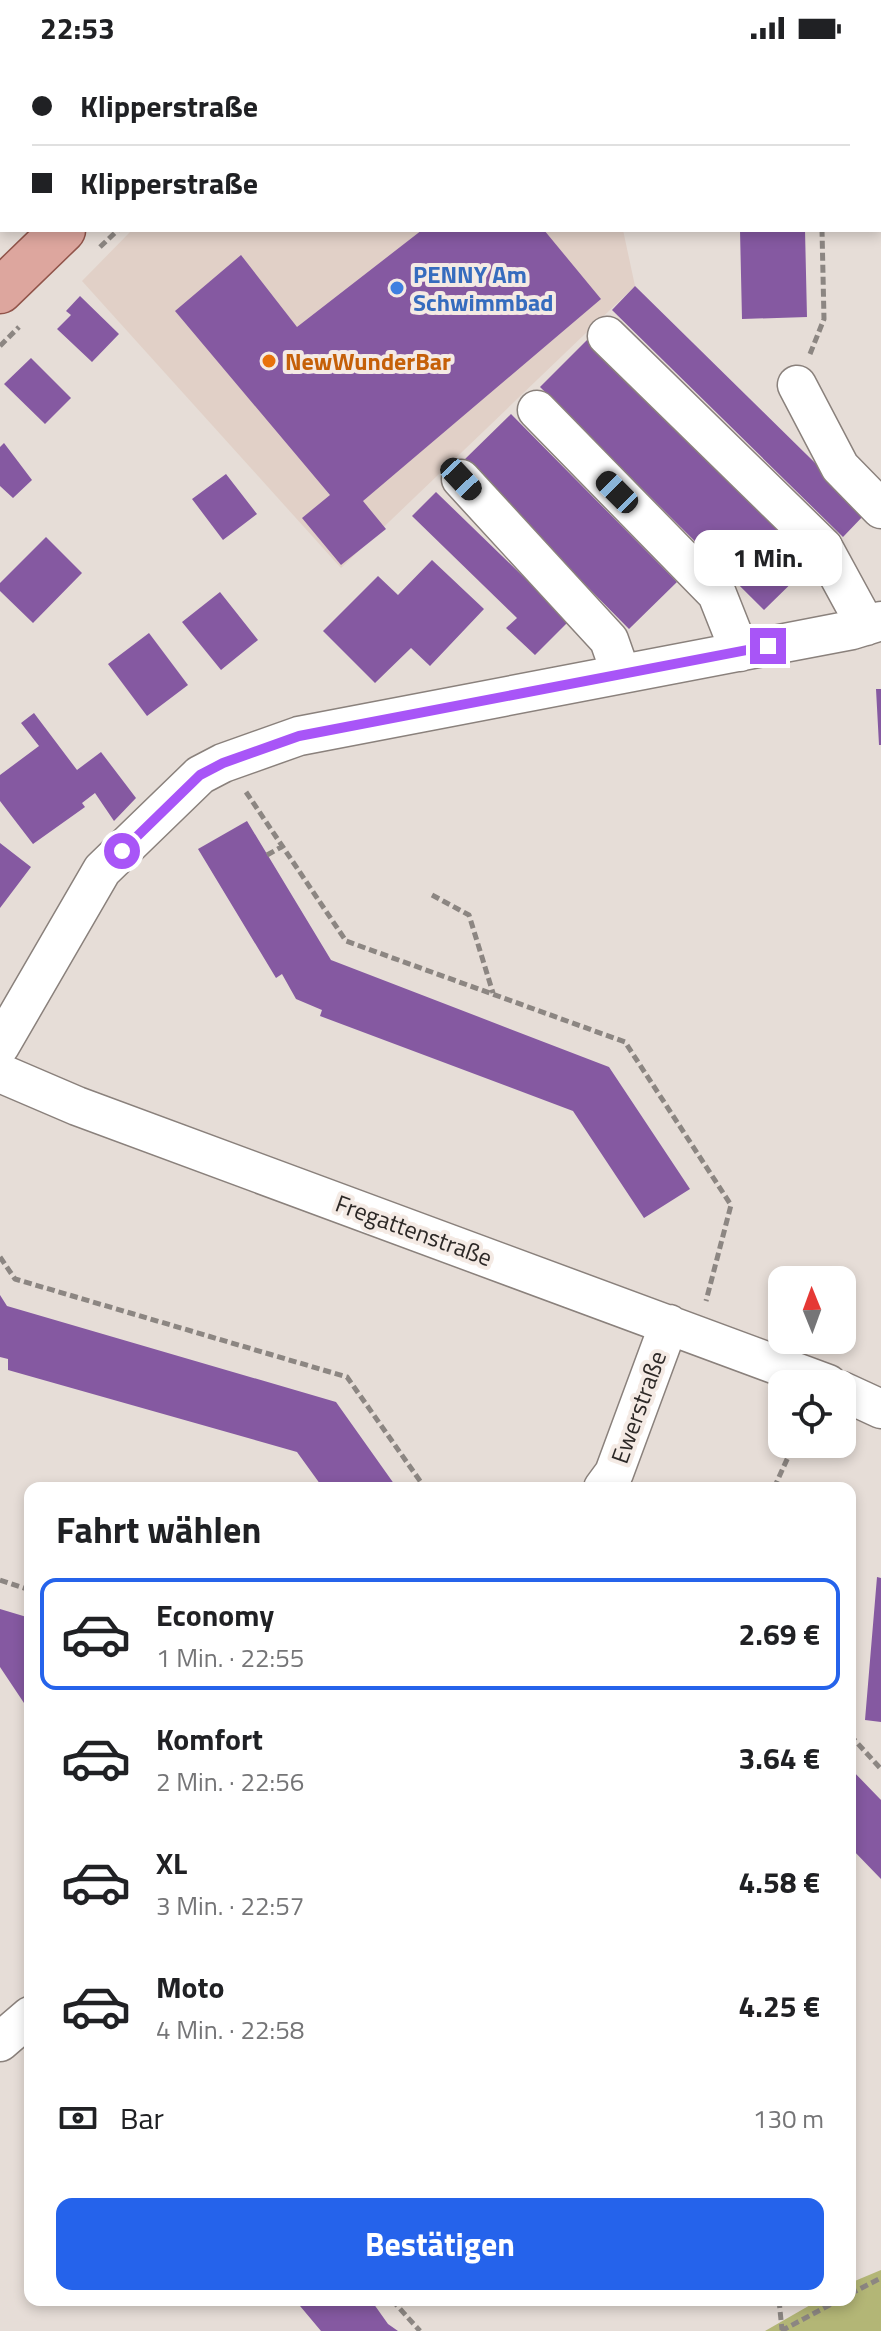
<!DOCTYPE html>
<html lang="de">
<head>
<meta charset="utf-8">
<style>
  :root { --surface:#fff; --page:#f2f2f2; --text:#202124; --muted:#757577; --line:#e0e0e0; --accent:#2563eb }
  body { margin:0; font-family:"Titillium Web",sans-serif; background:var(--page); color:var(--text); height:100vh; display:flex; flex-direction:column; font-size:30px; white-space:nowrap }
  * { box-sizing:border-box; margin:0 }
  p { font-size:26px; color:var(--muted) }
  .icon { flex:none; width:44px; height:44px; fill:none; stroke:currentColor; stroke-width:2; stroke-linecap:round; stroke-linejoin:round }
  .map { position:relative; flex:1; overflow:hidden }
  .side { position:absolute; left:24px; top:1426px; width:832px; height:824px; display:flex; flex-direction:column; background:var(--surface); border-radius:16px; box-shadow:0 4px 12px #0003 }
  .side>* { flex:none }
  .top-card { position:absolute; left:0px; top:0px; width:882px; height:176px; box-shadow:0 4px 12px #0003; display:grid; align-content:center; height:176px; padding:0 32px; background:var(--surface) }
  .needle { width:52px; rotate:359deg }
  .fabs { position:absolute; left:768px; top:1210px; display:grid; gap:16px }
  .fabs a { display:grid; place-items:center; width:88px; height:88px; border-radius:16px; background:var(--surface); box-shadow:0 4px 12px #0003; font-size:40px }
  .end { position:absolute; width:36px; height:36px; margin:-18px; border:10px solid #a855f7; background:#fff; box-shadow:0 0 0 4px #fff }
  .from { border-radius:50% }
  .bubble { position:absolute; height:56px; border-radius:16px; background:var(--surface); box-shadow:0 4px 12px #0003; font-size:26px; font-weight:700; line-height:56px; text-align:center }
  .car { position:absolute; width:24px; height:48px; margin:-24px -12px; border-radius:10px; box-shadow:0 0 6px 2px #0007; background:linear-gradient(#222 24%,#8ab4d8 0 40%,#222 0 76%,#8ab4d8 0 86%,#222 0) }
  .top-card b { display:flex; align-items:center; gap:28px; height:76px; font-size:30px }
  .top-card b+b { border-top:2px solid var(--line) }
  .top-card i { width:20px; height:20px; background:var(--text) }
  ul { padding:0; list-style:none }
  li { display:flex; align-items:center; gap:24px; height:112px; margin:0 16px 12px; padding:0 16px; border:4px solid transparent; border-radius:16px }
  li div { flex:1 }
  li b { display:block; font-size:30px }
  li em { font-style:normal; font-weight:700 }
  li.current { border-color:var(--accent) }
  li>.icon { width:72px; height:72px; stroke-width:1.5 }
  h2 { padding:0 32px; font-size:36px; line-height:96px }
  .pay { display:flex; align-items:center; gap:20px; height:88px; padding:0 32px; font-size:30px }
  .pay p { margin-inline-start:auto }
  .action { display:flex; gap:16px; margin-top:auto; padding:16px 32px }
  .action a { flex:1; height:92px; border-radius:16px; background:var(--accent); color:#fff; font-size:32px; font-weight:700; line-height:92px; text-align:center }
  .status { display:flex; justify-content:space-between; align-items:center; height:56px; padding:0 40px; background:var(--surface); direction:ltr }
  .status svg { height:22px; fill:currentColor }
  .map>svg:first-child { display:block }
  .built { fill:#e1d0c7 }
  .green { fill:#b3b676 }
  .building { fill:#8559a1 }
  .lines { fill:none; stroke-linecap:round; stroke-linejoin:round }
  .minor-casing { stroke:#8a817c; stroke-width:41 }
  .major-casing { stroke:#91544a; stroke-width:47 }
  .path { stroke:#8c8682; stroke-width:5; stroke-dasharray:8 4; stroke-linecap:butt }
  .minor { stroke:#fff; stroke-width:38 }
  .major { stroke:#dda69e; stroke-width:44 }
  .route { stroke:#a855f7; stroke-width:10 }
  .shop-dot { fill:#3f7fe0; stroke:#f4eae4; stroke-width:3 }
  .food-dot { fill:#e8710a; stroke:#f4eae4; stroke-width:3 }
  .labels { text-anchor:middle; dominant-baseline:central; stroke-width:8; stroke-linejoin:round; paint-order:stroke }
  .shop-label { font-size:24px; font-weight:bold; fill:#366cbe; stroke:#f4eae4; text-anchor:start }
  .food-label { font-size:24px; font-weight:bold; fill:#c56008; stroke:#f4eae4; text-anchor:start }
  .street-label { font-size:24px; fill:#2c2826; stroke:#f4eae4 }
</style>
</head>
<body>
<div class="status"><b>22:53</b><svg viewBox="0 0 49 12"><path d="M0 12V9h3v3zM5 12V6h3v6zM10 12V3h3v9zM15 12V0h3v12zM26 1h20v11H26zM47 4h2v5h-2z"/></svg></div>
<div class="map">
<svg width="881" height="2275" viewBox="0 0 881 2275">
  <rect width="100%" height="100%" fill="#e6ddd7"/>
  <!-- built -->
  <path class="built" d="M132 174H623L635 230 341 512 82 225Z"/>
  <!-- green -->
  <path class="green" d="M881 2214V2275H765L819 2244H850V2227Z"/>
  <!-- building -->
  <path class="building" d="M422 174H544L601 243 363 445 386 473 341 509 302 462 330 439 175 255 241 199 297 271Z
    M740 174H805L807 261 742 263Z
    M635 230 866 457 843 481 612 254Z
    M80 240 119 278 92 306 57 273 71 259 66 255Z
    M587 284 811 508 764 554 540 331Z
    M31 302 71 342 45 368 4 328Z
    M511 358 677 526 629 573 463 405Z
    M4 387 32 424 13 442 0 430V391Z
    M226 418 257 458 223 484 192 443Z
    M436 436 569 565 535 599 506 572 517 562 412 460Z
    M46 481 82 517 33 567 0 535V527Z
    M432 504 484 553 430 610 411 592 375 627 323 575 378 520 398 539Z
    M220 536 258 584 221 614 182 566Z
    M149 577 188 629 147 660 108 608Z
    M876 633H881V689H879Z
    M34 657 77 714 101 696 136 742 114 765 95 737 82 747 85 751 33 788 0 745V719L39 690 21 667Z
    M247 765 331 904 609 1011 690 1133 644 1162 573 1055 320 960 322 954 296 943 282 918 276 922 198 793Z
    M0 787 31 811 0 852Z
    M0 1239 7 1250 336 1346 397 1432H323L297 1396 8 1314V1303L0 1301Z
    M877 1521 881 1522V1666L865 1664Z
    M0 1553 30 1562V1656L0 1611Z
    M850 1712 881 1744V1823L850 1791Z
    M295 2244H371L388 2268 398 2275H321Z"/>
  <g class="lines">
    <!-- minor casing -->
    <g class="minor-casing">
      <path id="minor" d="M91 0 93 2
        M607 280 823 491 866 570
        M797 329 840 411 881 453
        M537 354 717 538 740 596
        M461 423 609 584 621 618
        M0 990 102 814 200 719 223 707 299 680 852 574 881 565
        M0 1017 77 1050 828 1328
        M842 1335 881 1353
        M603 1432 614 1417 669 1268
        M0 1986 30 1960"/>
    </g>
    <!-- major casing -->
    <g class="major-casing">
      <path id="major" d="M227 2 229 0
        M0 235 63 174"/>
    </g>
    <!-- path -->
    <path class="path" d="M181 0 183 2
      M171 2 174 0
      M284 2 286 0
      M0 108H2
      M0 171 2 169
      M100 191 118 174
      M0 290 19 271
      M810 298 824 263 822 174
      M246 736 346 885 625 986 731 1149 706 1245
      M267 799 283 790
      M432 839 469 859 493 937
      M0 1201 15 1223 347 1321 425 1432
      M774 1432 794 1388
      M0 1524 30 1534
      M850 1679 881 1713
      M850 2238 881 2222
      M392 2244 420 2275
      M779 2244 782 2274
      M781 2275 839 2244"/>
    <!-- minor -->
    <use href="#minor" class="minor"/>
    <!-- major -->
    <use href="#major" class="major"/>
  </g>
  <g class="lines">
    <!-- route -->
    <path class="route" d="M122 795 200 719 223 707 299 680 768 590"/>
  </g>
  <!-- markers -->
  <circle class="shop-dot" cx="397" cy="232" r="8"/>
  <circle class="food-dot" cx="269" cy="305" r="8"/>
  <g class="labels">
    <!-- shop labels -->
    <g class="shop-label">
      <text x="413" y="218">PENNY Am<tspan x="413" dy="28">Schwimmbad</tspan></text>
    </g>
    <!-- food labels -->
    <g class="food-label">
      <text x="285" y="305">NewWunderBar</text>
    </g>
    <!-- street labels -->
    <g class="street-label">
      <text transform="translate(414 1174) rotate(20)">Fregattenstraße</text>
      <text transform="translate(638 1351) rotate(-70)">Ewerstraße</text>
    </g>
  </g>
</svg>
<div class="fabs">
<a><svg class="needle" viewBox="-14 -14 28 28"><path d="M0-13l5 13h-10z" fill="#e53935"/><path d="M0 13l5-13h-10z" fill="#757577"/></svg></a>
<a><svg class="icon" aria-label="locate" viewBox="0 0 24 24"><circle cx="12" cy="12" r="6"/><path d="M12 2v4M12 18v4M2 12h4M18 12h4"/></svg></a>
</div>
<i class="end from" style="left:122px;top:795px"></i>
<i class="end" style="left:768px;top:590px"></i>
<div class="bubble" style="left:694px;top:474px;width:148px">1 Min.</div>
<i class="car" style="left:461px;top:423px;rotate:137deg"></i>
<i class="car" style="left:617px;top:436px;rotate:315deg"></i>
<div class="top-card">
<b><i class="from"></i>Klipperstraße</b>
<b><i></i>Klipperstraße</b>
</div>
<section class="side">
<h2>Fahrt wählen</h2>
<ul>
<li class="current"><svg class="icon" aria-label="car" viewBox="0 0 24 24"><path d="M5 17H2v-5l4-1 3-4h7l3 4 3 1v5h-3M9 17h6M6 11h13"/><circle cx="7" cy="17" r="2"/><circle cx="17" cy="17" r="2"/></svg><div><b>Economy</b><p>1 Min. · 22:55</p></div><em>2.69 €</em></li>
<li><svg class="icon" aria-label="car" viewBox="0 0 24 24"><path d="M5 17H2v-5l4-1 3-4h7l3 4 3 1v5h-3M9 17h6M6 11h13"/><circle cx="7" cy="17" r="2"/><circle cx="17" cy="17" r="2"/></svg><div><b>Komfort</b><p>2 Min. · 22:56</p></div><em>3.64 €</em></li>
<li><svg class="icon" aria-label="car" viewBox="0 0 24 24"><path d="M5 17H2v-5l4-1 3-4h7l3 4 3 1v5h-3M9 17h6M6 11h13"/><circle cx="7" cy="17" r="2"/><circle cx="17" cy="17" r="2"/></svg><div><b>XL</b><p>3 Min. · 22:57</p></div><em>4.58 €</em></li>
<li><svg class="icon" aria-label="car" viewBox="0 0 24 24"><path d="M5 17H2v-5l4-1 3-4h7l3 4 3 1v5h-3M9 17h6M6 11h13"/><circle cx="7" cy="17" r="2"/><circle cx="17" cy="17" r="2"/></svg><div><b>Moto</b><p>4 Min. · 22:58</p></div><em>4.25 €</em></li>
</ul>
<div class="pay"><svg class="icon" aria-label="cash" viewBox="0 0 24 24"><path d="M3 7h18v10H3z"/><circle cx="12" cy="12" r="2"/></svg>Bar<p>130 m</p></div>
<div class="action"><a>Bestätigen</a></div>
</section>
</div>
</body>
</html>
